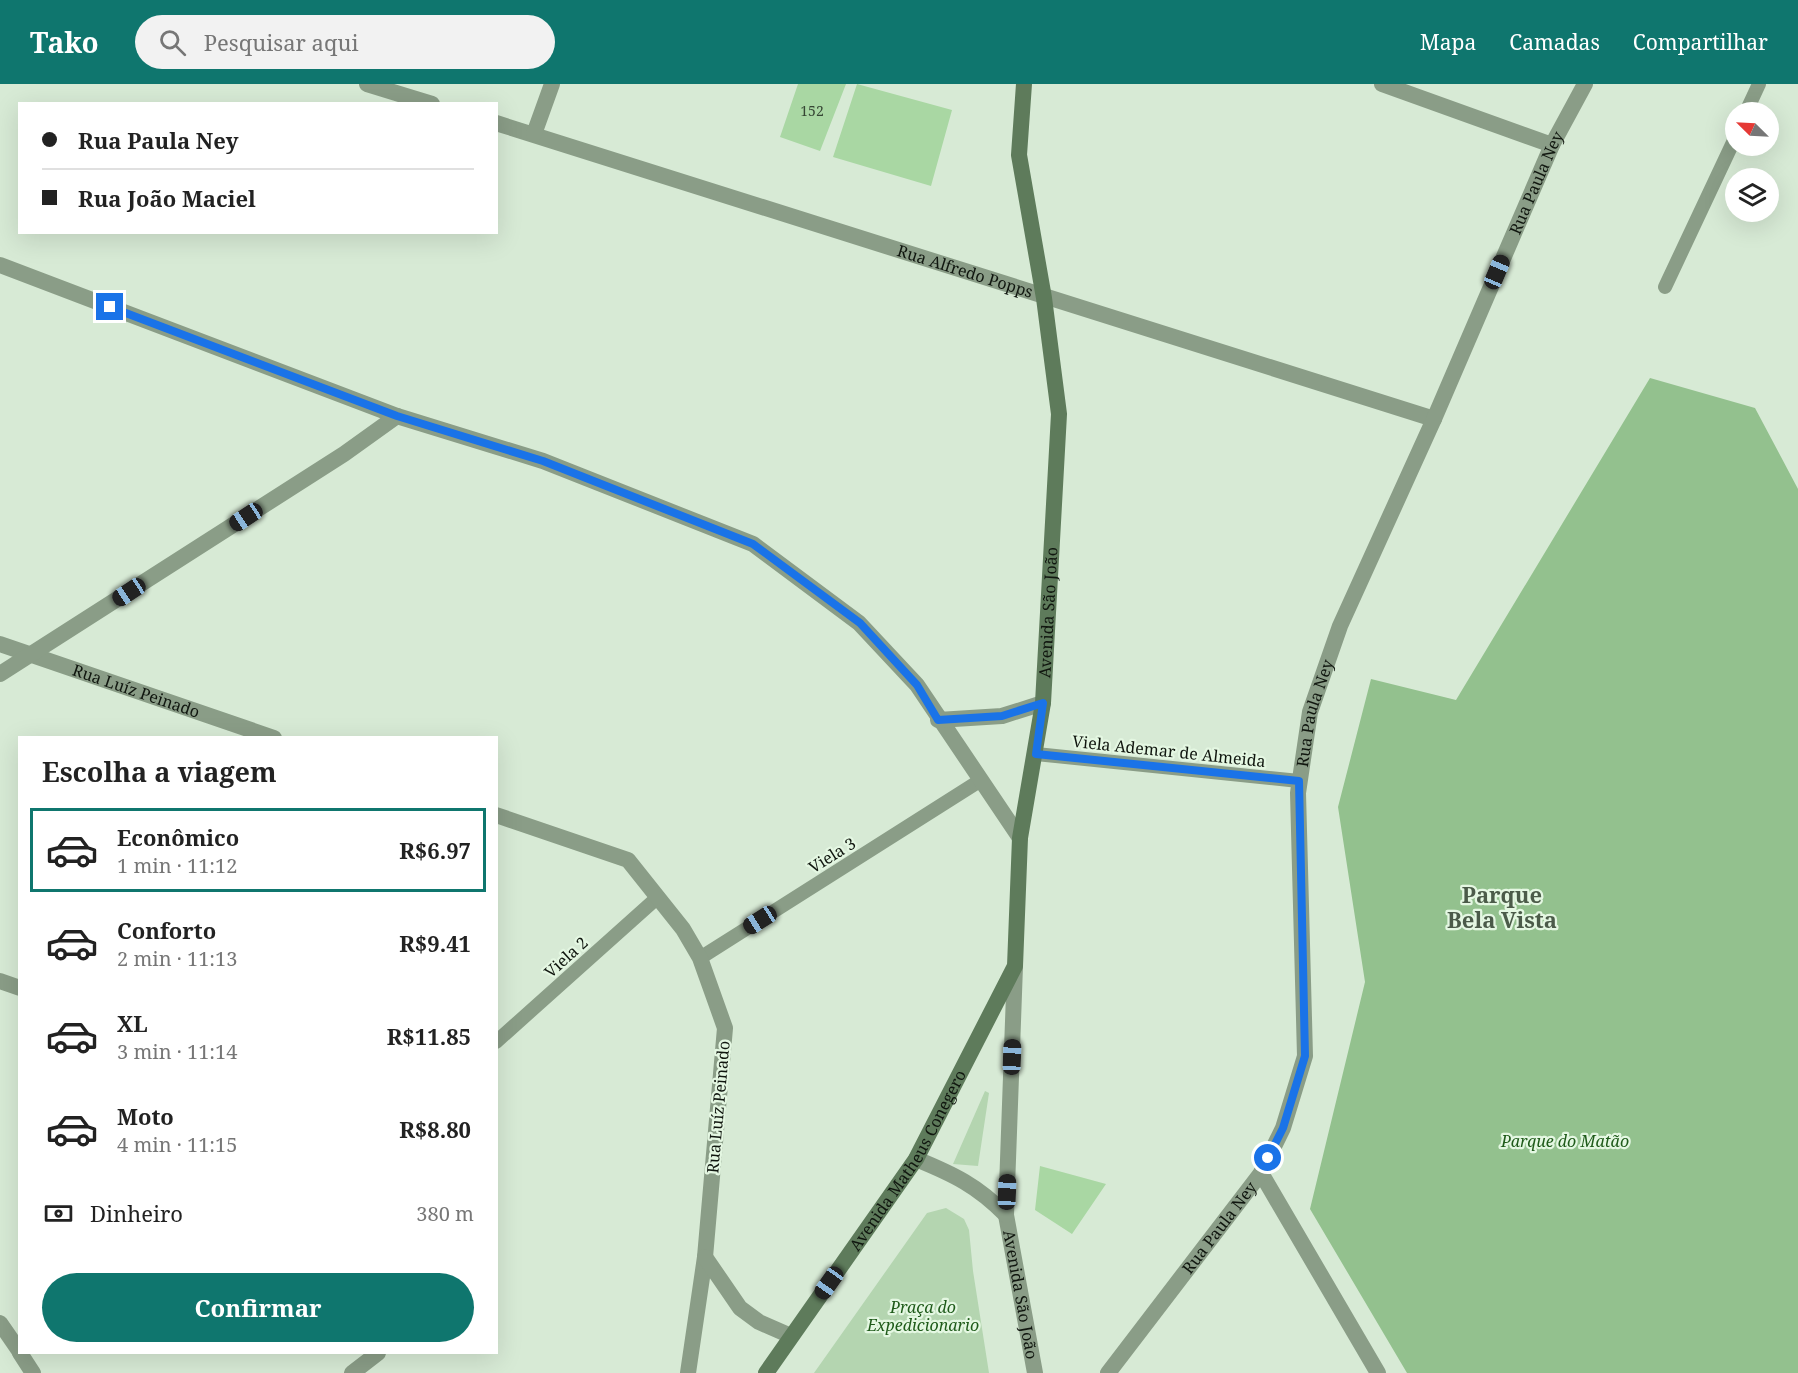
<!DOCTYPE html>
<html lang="pt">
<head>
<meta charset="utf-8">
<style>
  :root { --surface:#fff; --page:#f2f2f2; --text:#222; --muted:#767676; --line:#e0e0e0; --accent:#0f766e }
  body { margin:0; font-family:"Noto Serif",serif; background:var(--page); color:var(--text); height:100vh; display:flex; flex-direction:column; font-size:22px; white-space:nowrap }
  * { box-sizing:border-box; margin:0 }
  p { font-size:20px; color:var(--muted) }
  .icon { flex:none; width:33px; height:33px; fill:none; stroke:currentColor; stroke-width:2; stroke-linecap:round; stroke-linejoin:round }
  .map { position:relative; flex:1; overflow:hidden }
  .drawer { position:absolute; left:18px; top:652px; width:480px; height:618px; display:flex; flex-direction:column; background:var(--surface); border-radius:0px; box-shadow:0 6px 24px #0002 }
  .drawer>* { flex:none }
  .guide { position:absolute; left:18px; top:18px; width:480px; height:132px; border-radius:0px; box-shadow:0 6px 24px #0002; display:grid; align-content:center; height:132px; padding:0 24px; background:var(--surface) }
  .needle { width:39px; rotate:294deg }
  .fabs { position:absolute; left:1725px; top:18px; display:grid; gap:12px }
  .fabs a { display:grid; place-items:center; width:54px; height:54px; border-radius:50%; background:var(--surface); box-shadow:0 6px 24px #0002; font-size:30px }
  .end { position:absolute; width:27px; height:27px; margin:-14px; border:8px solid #1a73e8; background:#fff; box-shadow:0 0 0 3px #fff }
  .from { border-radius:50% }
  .car { position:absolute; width:18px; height:36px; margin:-18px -9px; border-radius:8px; box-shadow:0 0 4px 2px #0007; background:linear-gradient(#222 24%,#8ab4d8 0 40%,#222 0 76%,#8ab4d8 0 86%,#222 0) }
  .guide b { display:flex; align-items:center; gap:21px; height:57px; font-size:22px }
  .guide b+b { border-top:2px solid var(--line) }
  .guide i { width:15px; height:15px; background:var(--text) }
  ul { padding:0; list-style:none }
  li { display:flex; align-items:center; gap:18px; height:84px; margin:0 12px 9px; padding:0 12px; border:3px solid transparent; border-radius:0px }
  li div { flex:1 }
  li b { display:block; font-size:22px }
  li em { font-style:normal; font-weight:700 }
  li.current { border-color:var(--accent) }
  li>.icon { width:54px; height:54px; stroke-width:1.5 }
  h2 { padding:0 24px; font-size:27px; line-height:72px }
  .pay { display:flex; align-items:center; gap:15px; height:66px; padding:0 24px; font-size:22px }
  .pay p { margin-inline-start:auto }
  .primary-button { display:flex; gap:12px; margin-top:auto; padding:12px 24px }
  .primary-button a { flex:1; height:69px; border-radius:36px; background:var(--accent); color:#fff; font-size:24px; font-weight:700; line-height:69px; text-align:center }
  header { display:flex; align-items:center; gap:36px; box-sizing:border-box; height:84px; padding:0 30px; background:var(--accent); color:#fff }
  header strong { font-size:28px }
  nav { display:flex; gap:33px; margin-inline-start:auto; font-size:21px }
  .search { width:420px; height:54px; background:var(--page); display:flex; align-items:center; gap:15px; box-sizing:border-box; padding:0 21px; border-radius:33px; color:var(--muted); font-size:22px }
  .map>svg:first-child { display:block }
  .green { fill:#b4d5b0 }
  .forest { fill:#93c18e }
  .building { fill:#a9d7a3 }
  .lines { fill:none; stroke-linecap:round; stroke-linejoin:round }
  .service { stroke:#8a9d87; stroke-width:14 }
  .minor { stroke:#8a9d87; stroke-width:16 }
  .tertiary { stroke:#8a9d87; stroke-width:16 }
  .secondary { stroke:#5e7b5b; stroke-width:16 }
  .route { stroke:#1a73e8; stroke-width:8 }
  .labels { text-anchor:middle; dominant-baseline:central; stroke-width:4.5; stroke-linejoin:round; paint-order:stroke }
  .number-label { font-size:14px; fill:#364634 }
  .street-label { font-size:16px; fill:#10160f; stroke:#e4f7e2 }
  .park-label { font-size:16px; font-style:italic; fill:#1f5b1a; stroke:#e4f7e2 }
  .district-label { font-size:22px; font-weight:bold; fill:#4b5b49; stroke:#e4f7e2 }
</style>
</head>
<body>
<header>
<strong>Tako</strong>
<div class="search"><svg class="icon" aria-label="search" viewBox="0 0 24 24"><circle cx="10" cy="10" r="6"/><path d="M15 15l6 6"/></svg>Pesquisar aqui</div>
<nav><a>Mapa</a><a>Camadas</a><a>Compartilhar</a></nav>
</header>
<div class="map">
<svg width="1798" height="1289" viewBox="0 0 1798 1289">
  <rect width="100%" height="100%" fill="#d7ead5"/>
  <!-- green -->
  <path class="green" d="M985 1007 989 1009 978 1082 953 1080Z
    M946 1124 964 1135 969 1146 973 1187 989 1289H814L927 1129Z"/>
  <!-- forest -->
  <path class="forest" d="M1650 294 1755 324 1798 405V1289H1407L1310 1125 1365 898 1338 723 1371 595 1456 616Z"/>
  <!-- building -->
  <path class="building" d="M798 0H846L820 67 780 53Z
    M857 0 952 26 931 102 833 73Z
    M1040 1082 1106 1100 1072 1150 1035 1126Z"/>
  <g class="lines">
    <!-- service -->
    <path class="service" d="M1746 28 1759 0
      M1665 203 1736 52
      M1036 670 1299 697
      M700 874 981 696
      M496 958 658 813"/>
    <!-- minor -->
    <g class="minor">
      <path d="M367 0 432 20"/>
      <path d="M1382 0 1552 61"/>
      <path id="s1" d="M496 39 1434 335"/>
      <path d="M534 50 552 0"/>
      <path d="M0 181 397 332 543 377 753 460 859 539 917 601 1020 754"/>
      <path id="s2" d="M0 560 274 654"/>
      <path d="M0 590 344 370 397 332"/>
      <path d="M938 636 1002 632 1043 619"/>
      <path d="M496 731 628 776 683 845 700 874 725 944 705 1173 688 1289"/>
      <path d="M0 897 20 904"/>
      <path d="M1261 1089 1378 1289"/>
      <path d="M705 1173 740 1224 759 1238 791 1252"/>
      <path d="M0 1239 20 1268"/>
      <path d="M20 1269 33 1289"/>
      <path d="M352 1289 378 1269"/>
    </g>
    <!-- tertiary -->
    <g class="tertiary">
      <path id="s3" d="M1015 882 1006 1131 1035 1289"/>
      <path d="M916 1075C953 1090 978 1102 1006 1131"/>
      <path id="s4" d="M1108 1289 1261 1089 1283 1044 1305 972 1298 709 1310 628 1340 542 1434 335 1552 61 1585 0"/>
    </g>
    <!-- secondary -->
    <path class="secondary" id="s5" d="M766 1289 916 1075 1015 882 1020 754 1043 619 1059 330 1044 214 1019 71 1024 0"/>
  </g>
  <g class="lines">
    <!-- route -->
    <path class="route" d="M110 223 397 332 543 377 753 460 860 539 917 601 938 636 1002 632 1043 619 1036 670 1299 697 1305 972 1283 1044 1268 1074"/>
  </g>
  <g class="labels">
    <!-- number labels -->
    <g class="number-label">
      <text x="812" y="26">152</text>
    </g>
    <!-- street labels -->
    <g class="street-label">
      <text stroke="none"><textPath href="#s4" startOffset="1298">Rua Paula Ney</textPath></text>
      <text stroke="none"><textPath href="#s1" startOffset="492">Rua Alfredo Popps</textPath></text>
      <text stroke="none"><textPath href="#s5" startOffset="834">Avenida São João</textPath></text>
      <text stroke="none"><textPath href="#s2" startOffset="144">Rua Luíz Peinado</textPath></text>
      <text stroke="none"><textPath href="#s4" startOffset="722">Rua Paula Ney</textPath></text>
      <text transform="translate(1169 667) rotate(6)">Viela Ademar de Almeida</text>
      <text transform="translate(832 771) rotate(-32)">Viela 3</text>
      <text transform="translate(566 873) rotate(-42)">Viela 2</text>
      <text transform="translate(718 1023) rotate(-85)">Rua Luíz Peinado</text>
      <text stroke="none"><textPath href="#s5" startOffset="256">Avenida Matheus Conegero</textPath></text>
      <text stroke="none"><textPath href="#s4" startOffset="183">Rua Paula Ney</textPath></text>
      <text stroke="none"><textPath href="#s3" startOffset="330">Avenida São João</textPath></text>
    </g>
    <!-- park labels -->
    <g class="park-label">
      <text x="1565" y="1057">Parque do Matão</text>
      <text x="923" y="1223">Praça do<tspan x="923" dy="18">Expedicionario</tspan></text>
    </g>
    <!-- district labels -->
    <g class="district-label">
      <text x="1502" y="810">Parque<tspan x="1502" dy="25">Bela Vista</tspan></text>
    </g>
  </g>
</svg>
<div class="fabs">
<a><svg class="needle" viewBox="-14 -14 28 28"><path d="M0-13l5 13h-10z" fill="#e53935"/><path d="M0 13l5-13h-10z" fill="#767676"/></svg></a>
<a><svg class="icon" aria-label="layers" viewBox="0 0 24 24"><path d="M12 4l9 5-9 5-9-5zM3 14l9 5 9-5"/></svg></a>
</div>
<i class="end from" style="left:1268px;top:1074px"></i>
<i class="end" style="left:110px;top:223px"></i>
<i class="car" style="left:1497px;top:188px;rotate:23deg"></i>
<i class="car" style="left:246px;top:433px;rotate:237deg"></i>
<i class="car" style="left:129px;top:508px;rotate:237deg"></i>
<i class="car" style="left:760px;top:836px;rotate:238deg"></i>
<i class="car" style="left:1012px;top:973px;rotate:2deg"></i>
<i class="car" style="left:1007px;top:1108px;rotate:2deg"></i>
<i class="car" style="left:829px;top:1199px;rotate:215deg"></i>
<div class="guide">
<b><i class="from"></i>Rua Paula Ney</b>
<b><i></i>Rua João Maciel</b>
</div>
<section class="drawer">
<h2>Escolha a viagem</h2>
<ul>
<li class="current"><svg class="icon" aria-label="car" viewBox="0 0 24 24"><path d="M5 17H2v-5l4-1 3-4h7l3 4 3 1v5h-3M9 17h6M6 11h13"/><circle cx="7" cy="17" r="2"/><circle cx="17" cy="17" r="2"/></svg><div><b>Econômico</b><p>1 min · 11:12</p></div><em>R$6.97</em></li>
<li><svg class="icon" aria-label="car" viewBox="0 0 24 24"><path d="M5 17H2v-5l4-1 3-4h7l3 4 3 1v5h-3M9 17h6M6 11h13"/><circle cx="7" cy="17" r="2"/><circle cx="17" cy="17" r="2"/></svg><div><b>Conforto</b><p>2 min · 11:13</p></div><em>R$9.41</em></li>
<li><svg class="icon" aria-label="car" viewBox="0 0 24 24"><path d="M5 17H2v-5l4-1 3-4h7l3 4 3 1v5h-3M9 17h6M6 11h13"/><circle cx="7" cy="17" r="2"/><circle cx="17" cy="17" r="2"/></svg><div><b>XL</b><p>3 min · 11:14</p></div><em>R$11.85</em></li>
<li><svg class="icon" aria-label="car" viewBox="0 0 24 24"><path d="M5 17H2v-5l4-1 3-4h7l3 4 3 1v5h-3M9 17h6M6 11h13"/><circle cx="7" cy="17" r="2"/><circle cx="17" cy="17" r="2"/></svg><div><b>Moto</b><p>4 min · 11:15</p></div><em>R$8.80</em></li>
</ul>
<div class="pay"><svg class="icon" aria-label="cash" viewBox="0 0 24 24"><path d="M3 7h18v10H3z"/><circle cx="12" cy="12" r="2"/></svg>Dinheiro<p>380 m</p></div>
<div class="primary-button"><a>Confirmar</a></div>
</section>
</div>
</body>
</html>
